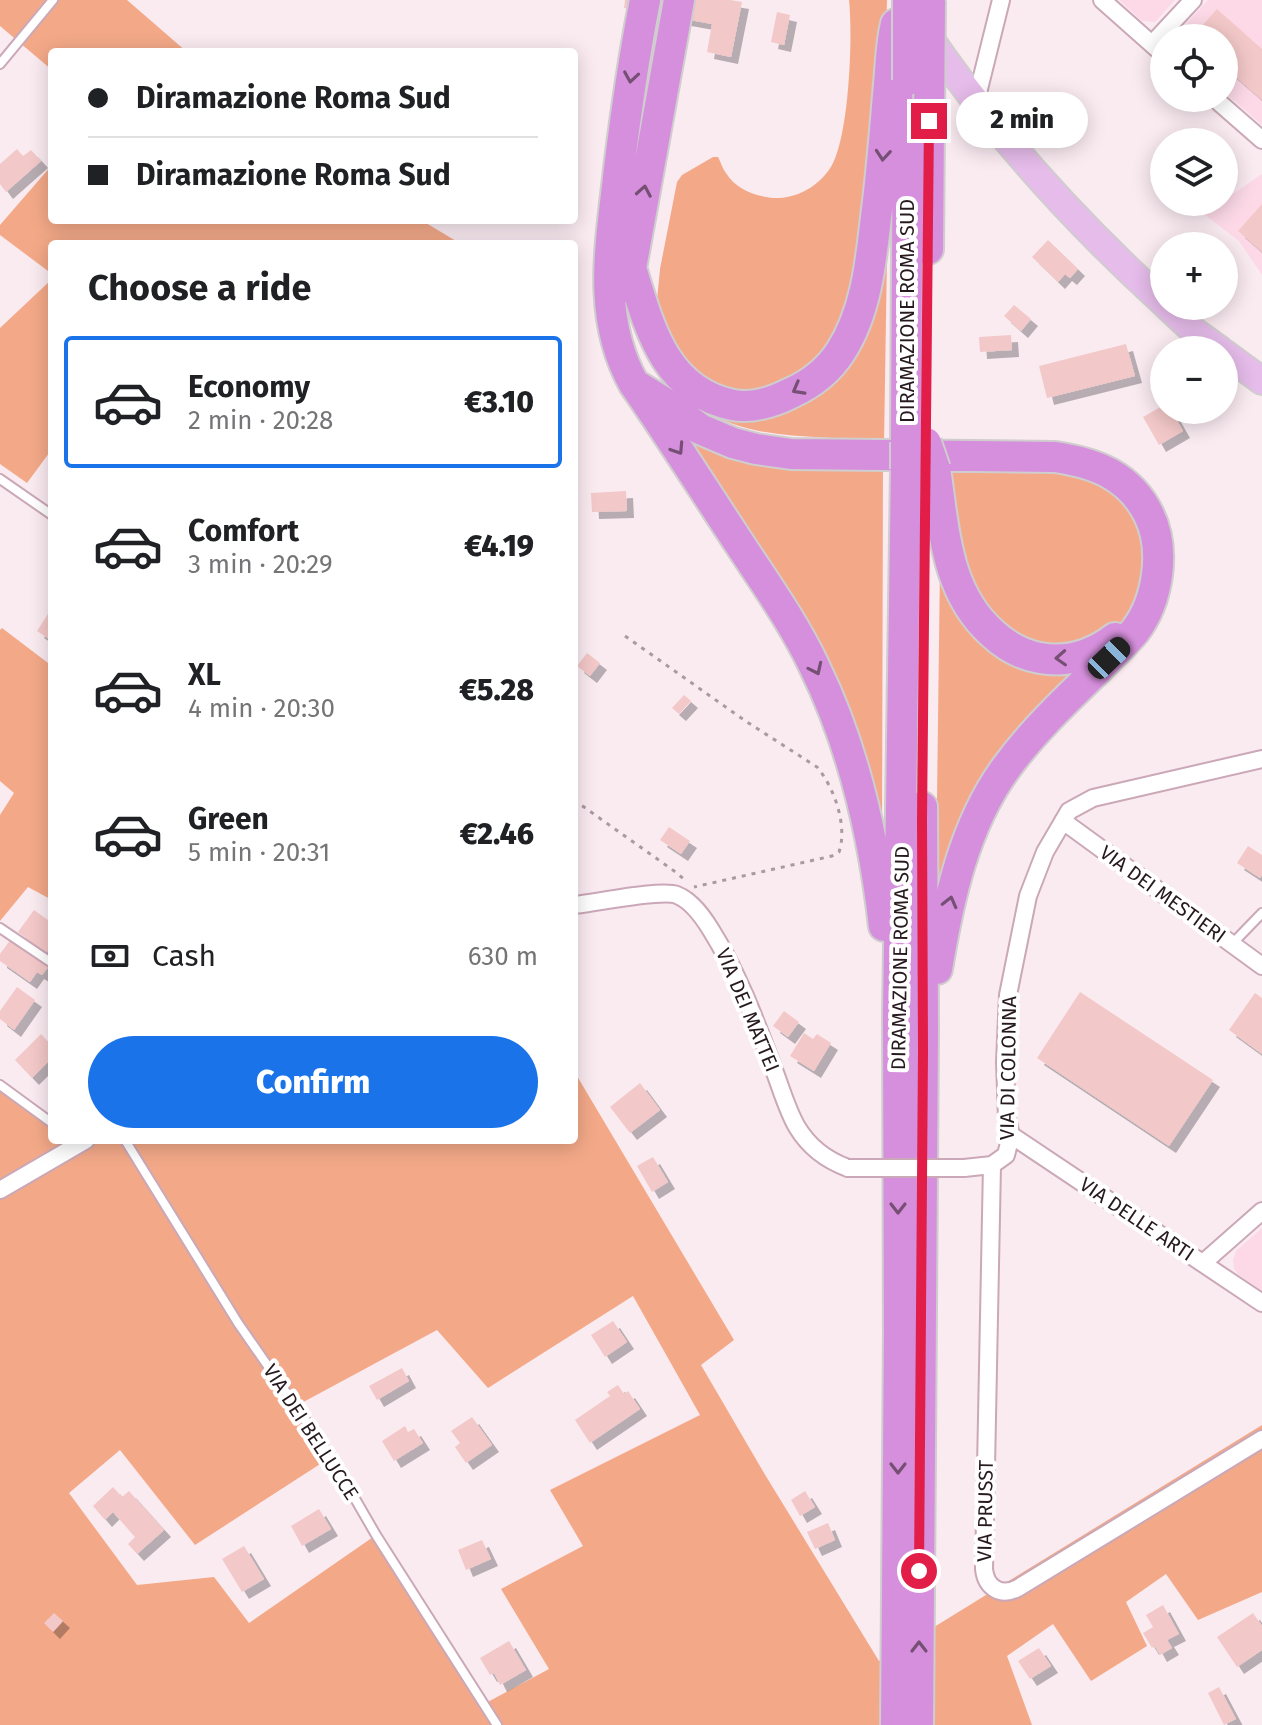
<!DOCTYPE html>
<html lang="en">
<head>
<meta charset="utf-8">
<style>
  :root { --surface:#fff; --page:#f6f6f6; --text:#202124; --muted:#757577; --line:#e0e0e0; --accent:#1a73e8 }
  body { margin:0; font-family:"Fira Sans",sans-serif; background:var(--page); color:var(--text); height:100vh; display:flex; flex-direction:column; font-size:30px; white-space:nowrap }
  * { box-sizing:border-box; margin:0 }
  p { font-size:26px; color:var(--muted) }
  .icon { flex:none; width:44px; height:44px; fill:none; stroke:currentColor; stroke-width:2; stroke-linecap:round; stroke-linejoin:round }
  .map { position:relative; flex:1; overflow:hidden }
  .sheet { position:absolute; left:48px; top:240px; width:530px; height:904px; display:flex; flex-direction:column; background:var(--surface); border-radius:8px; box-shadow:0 4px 20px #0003 }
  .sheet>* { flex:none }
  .guide { position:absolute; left:48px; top:48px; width:530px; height:176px; border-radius:8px; box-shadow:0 4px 20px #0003; display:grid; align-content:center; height:176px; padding:0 40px; background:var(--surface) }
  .buttons { position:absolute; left:1150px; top:24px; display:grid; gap:16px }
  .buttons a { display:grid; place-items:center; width:88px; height:88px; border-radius:50%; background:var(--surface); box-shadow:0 4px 20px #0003; font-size:40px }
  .end { position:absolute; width:36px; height:36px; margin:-18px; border:10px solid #e11d48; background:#fff; box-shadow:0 0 0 4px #fff }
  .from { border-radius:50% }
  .bubble { position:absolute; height:56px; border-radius:28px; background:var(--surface); box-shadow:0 4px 20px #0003; font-size:26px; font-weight:800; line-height:56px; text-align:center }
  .car { position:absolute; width:24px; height:48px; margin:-24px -12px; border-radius:10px; box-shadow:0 0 6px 2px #0007; background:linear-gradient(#222 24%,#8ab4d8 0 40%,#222 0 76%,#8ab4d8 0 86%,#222 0) }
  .guide b { display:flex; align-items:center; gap:28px; height:76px; font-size:30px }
  .guide b+b { border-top:2px solid var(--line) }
  .guide i { width:20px; height:20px; background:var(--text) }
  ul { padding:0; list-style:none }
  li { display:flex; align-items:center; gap:24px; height:132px; margin:0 16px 12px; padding:0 24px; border:4px solid transparent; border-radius:8px }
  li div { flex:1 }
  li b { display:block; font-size:30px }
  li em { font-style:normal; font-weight:800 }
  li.current { border-color:var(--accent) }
  li>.icon { width:72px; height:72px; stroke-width:1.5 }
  h2 { padding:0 40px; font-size:36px; line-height:96px }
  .pay { display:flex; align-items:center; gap:20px; height:88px; padding:0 40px; font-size:30px }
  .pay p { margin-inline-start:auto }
  .button { display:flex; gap:16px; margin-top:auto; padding:16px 40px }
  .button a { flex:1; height:92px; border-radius:48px; background:var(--accent); color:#fff; font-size:32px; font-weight:800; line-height:92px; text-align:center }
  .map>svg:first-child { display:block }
  .built { fill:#fdd9e7 }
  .green { fill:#f3a988; fill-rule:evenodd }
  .building { fill:#f3c8c8; filter:url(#shadow) }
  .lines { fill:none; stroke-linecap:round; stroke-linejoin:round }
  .lane-casing { stroke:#cba8b7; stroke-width:12 }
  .street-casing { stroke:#cba8b7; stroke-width:20 }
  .primary-casing { stroke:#cfcdce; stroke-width:30 }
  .highway-casing { stroke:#cfcdce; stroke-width:34 }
  .path { stroke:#a89aa0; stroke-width:3; stroke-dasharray:4 6; stroke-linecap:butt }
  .lane { stroke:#fff; stroke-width:8 }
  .street { stroke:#fff; stroke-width:16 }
  .primary { stroke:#e6bcea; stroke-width:26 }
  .highway { stroke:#d68fdc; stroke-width:30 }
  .street-bridge-casing { stroke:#cba8b7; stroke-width:20; stroke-linecap:butt }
  .highway-bridge-casing { stroke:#cfcdce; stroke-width:34; stroke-linecap:butt }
  .street-bridge { stroke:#fff; stroke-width:16 }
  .highway-bridge { stroke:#d68fdc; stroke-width:30 }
  .oneway { stroke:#764f74 }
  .route { stroke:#e11d48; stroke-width:10 }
  .labels { text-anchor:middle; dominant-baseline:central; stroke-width:8; stroke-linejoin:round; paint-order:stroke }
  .street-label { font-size:20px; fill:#271a1f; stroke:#fff }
</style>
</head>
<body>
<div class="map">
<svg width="1262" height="1725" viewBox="0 0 1262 1725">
  <defs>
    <filter id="shadow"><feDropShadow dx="7" dy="7" stdDeviation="0" flood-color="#0004"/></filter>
  </defs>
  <rect width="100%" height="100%" fill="#faebf1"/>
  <!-- built -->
  <path class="built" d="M1119 0H1175L1155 22 1142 21Z
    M1208 0H1262V125L1224 92V38H1173Z
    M1262 174V275L1239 241 1204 214Z
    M1262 1228V1291L1239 1275 1234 1269 1233 1260 1236 1251Z"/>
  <!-- green -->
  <path class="green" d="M0 0H127L187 52H52V70L0 26Z
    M849 0H887L885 64 851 298 828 348 798 378 748 393 729 390 708 381 691 369 677 353 660 319 657 300 660 269 677 182 682 175 713 157H718C721 162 722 168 726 173 736 190 759 198 779 198 801 197 823 183 833 163 849 131 853 37 849 0Z
    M52 165V220H421L461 244H52V274L0 235V225Z
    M888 192 884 444C821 432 755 445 700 407L820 391Z
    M52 279V449L27 483 0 464V328Z
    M670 425 775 466 811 469 857 470 883 468 882 849 858 766Z
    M944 467 1079 471 1125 500 1142 532 1145 571 1133 607 1123 621 1108 634 1093 643 1035 649 977 610Z
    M940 564 953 597 1077 673 939 881 936 877Z
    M2 628 52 666V900L28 887 0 921V815L14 793 0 781V630Z
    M574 1071 734 1340 701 1365 764 1473 879 1661 1262 1425V1592L1198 1620 1166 1574 1126 1602 1147 1646 1091 1681 1053 1624 1007 1656 1032 1725H0V1085L52 1123V1140H574ZM633 1296 700 1415 550 1490 583 1546 501 1589 549 1669 484 1704 376 1535 249 1623 214 1577 137 1585 69 1493 120 1450 195 1545 331 1457 296 1406 437 1330 488 1388Z"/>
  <!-- building -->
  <path class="building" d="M625 0H730L742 2 731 57 707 52 712 24 624 8Z
    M1217 9 1262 49V100L1224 67V38H1191Z
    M777 12 790 15 784 45 771 42Z
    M1052 97 1070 121 1056 131 1038 108Z
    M17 149 23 156 31 150 41 161 6 192 0 184V164Z
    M1262 204V252L1238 231Z
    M1048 240 1078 269 1070 278 1065 274 1058 282 1032 257Z
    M1014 305 1031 319 1021 331 1004 316Z
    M1011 335 1012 350 980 352 979 337Z
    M1126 344 1135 376 1047 398 1039 366Z
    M1164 405V410H1171L1183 431 1159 445 1143 417Z
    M626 491 627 511 592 512 591 493Z
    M48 614 52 617V641L37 631Z
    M587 653 600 663 590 676 577 666Z
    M684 695 691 701 679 714 672 708Z
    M669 827 690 841 681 854 660 840Z
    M1248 846 1262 855V875L1260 878 1237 863Z
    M34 910 52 923V944L46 953 18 932Z
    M11 939 49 966 42 975 37 972 30 982 0 961V954Z
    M17 987 35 1000 14 1030 0 1019V1011Z
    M1080 992 1213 1080 1169 1146 1037 1058Z
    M1255 993 1262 998V1054L1229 1030Z
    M784 1011 799 1022 788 1037 773 1026Z
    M804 1033 813 1039 817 1034 831 1043 814 1071 790 1056Z
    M41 1034 52 1046V1058L32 1078 15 1060Z
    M640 1083 660 1110 630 1133 610 1107Z
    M653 1157 668 1182 652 1192 637 1166Z
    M613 1321 627 1342 605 1357 591 1335Z
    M402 1368 409 1381 377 1400 369 1386Z
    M618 1385 624 1394 628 1391 640 1409 590 1443 575 1420 610 1396 607 1392Z
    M472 1417 492 1445 466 1463 455 1447 460 1443 451 1431Z
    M405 1426 408 1432 414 1429 423 1443 394 1461 382 1441Z
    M113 1487 122 1497 129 1491 164 1530 137 1554 128 1544 135 1537 113 1512 105 1520 93 1506Z
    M805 1491 815 1507 800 1516 791 1500Z
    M319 1509 331 1529 302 1546 291 1526Z
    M828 1523 835 1540 815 1549 807 1532Z
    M482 1540 491 1559 466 1570 458 1550Z
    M244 1546 264 1579 242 1592 222 1559Z
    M1163 1605 1179 1634 1167 1640 1172 1648 1160 1655 1155 1646 1152 1648 1143 1633 1153 1627 1146 1615Z
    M54 1613 63 1621 53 1632 44 1623Z
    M1253 1613 1262 1626V1650L1237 1667 1217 1637Z
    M509 1641 526 1670 500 1685 494 1673 490 1675 480 1658Z
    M1039 1648 1051 1666 1030 1679 1018 1661Z
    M1219 1687 1236 1719 1224 1725 1208 1693Z"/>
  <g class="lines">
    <!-- lane casing -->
    <g class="lane-casing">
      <path id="lane" d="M0 64 53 0
        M0 479 52 515
        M0 928 52 963
        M1232 944 1262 913
        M0 1085 52 1123
        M125 1140 238 1323 331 1457 376 1535 497 1725"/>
    </g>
    <!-- street casing -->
    <g class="street-casing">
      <path id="street" d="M1102 0 1164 55
        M1152 44 1193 0
        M1214 98 1262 140
        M976 101 1001 0
        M1063 821 1262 966
        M574 905C595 903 661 889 677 895 692 901 703 917 711 930 738 973 756 1022 774 1070 781 1088 787 1110 797 1127 809 1147 826 1160 848 1168
        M1011 1135 1262 1303
        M992 1165 984 1569C986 1588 1001 1597 1018 1588L1262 1439
        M964 1168 992 1165 1006 1155 1011 1135 1007 1119 1005 1062 1008 995 1028 896 1045 852 1069 811 1093 798 1262 759
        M0 1190 86 1140
        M1203 1263 1262 1211"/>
    </g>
    <!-- primary casing -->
    <g class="primary-casing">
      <path id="primary" d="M924 30C992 131 1074 221 1164 303
        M1167 306 1195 332 1220 350
        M1224 353 1262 381"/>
    </g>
    <!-- highway casing -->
    <g class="highway-casing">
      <path id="highway" d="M645 0C634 56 626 112 619 169 611 243 596 317 634 384 670 436 704 490 739 543 765 583 794 623 815 668 854 748 874 838 884 926
        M928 249 929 121
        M631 268C649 326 664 391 733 405 753 409 773 402 791 393 811 384 829 370 841 351 866 312 871 262 876 217 882 173 885 129 889 84 891 64 891 44 896 24
        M629 287 631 268 679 0
        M634 384 668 405 700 429 733 443 756 449 791 454 1055 457C1096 463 1130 476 1149 515 1166 550 1158 601 1135 631 1124 645 1109 657 1097 670 1065 701 1032 732 1006 768 964 825 948 901 937 969
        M906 442 908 80
        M935 469C944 527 945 591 992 633 1006 646 1022 655 1040 658 1068 663 1093 655 1115 638
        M896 1725 899 1333 898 1015 906 469
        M918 1725 923 1029 922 807"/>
    </g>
    <!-- path -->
    <path class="path" d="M625 636 747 722 817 767C834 787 848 826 839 852L832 856 694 887
      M574 800 677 873 687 882"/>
    <!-- lane -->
    <use href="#lane" class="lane"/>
    <!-- street -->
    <use href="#street" class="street"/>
    <!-- primary -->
    <use href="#primary" class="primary"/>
    <!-- highway -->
    <use href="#highway" class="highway"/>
    <!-- street-bridge casing -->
    <g class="street-bridge-casing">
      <path id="street-bridge" d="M848 1168H964"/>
    </g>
    <!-- highway-bridge casing -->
    <g class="highway-bridge-casing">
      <path id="highway-bridge" d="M908 80V0
        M929 121 930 0
        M926 443 935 469
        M906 469V442"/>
    </g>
    <!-- street-bridge -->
    <use href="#street-bridge" class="street-bridge"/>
    <!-- highway-bridge -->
    <use href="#highway-bridge" class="highway-bridge"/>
  </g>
  <!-- one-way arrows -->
  <defs><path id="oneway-chevron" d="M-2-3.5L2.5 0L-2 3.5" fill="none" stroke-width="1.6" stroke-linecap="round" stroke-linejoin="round" transform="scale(2)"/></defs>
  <g class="oneway">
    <use href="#oneway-chevron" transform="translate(631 77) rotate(99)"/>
    <use href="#oneway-chevron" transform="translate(883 155) rotate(95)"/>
    <use href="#oneway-chevron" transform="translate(644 191) rotate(-80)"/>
    <use href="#oneway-chevron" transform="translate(798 389) rotate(151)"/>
    <use href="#oneway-chevron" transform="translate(678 449) rotate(57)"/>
    <use href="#oneway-chevron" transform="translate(1061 658) rotate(177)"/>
    <use href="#oneway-chevron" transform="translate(816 669) rotate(65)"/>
    <use href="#oneway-chevron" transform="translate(950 902) rotate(-76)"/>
    <use href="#oneway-chevron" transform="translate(898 1208) rotate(90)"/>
    <use href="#oneway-chevron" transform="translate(898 1468) rotate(90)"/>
    <use href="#oneway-chevron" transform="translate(919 1647) rotate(-90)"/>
  </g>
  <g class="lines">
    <!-- route -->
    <path class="route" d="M919 1571 923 1051 922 820 929 121"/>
  </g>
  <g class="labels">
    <!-- street labels -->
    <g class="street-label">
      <text transform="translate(907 311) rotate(-90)">DIRAMAZIONE ROMA SUD</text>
      <text transform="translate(1163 894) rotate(36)">VIA DEI MESTIERI</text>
      <text transform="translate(900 958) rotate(-89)">DIRAMAZIONE ROMA SUD</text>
      <text transform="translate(748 1010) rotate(67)">VIA DEI MATTEI</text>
      <text transform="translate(1008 1068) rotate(-89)">VIA DI COLONNA</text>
      <text transform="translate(1137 1219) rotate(34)">VIA DELLE ARTI</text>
      <text transform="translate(311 1432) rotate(57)">VIA DEI BELLUCCE</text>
      <text transform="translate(985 1511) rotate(-89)">VIA PRUSST</text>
    </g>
  </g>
</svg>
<div class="buttons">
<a><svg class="icon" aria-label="locate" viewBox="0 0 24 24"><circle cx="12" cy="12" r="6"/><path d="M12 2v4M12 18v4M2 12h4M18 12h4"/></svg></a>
<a><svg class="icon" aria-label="layers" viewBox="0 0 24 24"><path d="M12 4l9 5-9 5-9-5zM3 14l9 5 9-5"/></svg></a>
<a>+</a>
<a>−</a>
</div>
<i class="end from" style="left:919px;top:1571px"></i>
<i class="end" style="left:929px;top:121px"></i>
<div class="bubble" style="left:956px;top:92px;width:132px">2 min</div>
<i class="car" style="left:1109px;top:658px;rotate:46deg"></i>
<div class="guide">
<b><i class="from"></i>Diramazione Roma Sud</b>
<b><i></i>Diramazione Roma Sud</b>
</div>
<section class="sheet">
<h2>Choose a ride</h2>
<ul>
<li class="current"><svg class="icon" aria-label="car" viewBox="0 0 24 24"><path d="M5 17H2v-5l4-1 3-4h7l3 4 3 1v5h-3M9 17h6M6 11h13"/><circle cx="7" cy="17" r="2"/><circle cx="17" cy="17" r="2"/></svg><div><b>Economy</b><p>2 min · 20:28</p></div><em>€3.10</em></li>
<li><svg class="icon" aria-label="car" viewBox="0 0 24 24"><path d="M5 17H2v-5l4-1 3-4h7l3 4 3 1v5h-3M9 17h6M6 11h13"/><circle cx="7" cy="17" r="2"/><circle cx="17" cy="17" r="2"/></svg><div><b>Comfort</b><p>3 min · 20:29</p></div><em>€4.19</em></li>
<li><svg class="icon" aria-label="car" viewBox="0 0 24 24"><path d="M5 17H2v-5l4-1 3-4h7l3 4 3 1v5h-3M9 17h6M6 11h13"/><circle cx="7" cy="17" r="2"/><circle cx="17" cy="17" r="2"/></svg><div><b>XL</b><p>4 min · 20:30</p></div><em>€5.28</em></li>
<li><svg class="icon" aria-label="car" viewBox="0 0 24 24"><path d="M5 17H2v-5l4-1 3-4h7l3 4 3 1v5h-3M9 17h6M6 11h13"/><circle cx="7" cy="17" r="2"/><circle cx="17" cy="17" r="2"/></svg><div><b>Green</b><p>5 min · 20:31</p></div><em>€2.46</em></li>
</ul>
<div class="pay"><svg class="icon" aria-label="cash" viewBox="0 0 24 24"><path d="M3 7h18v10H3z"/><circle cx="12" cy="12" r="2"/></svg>Cash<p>630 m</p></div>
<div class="button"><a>Confirm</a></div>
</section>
</div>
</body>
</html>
